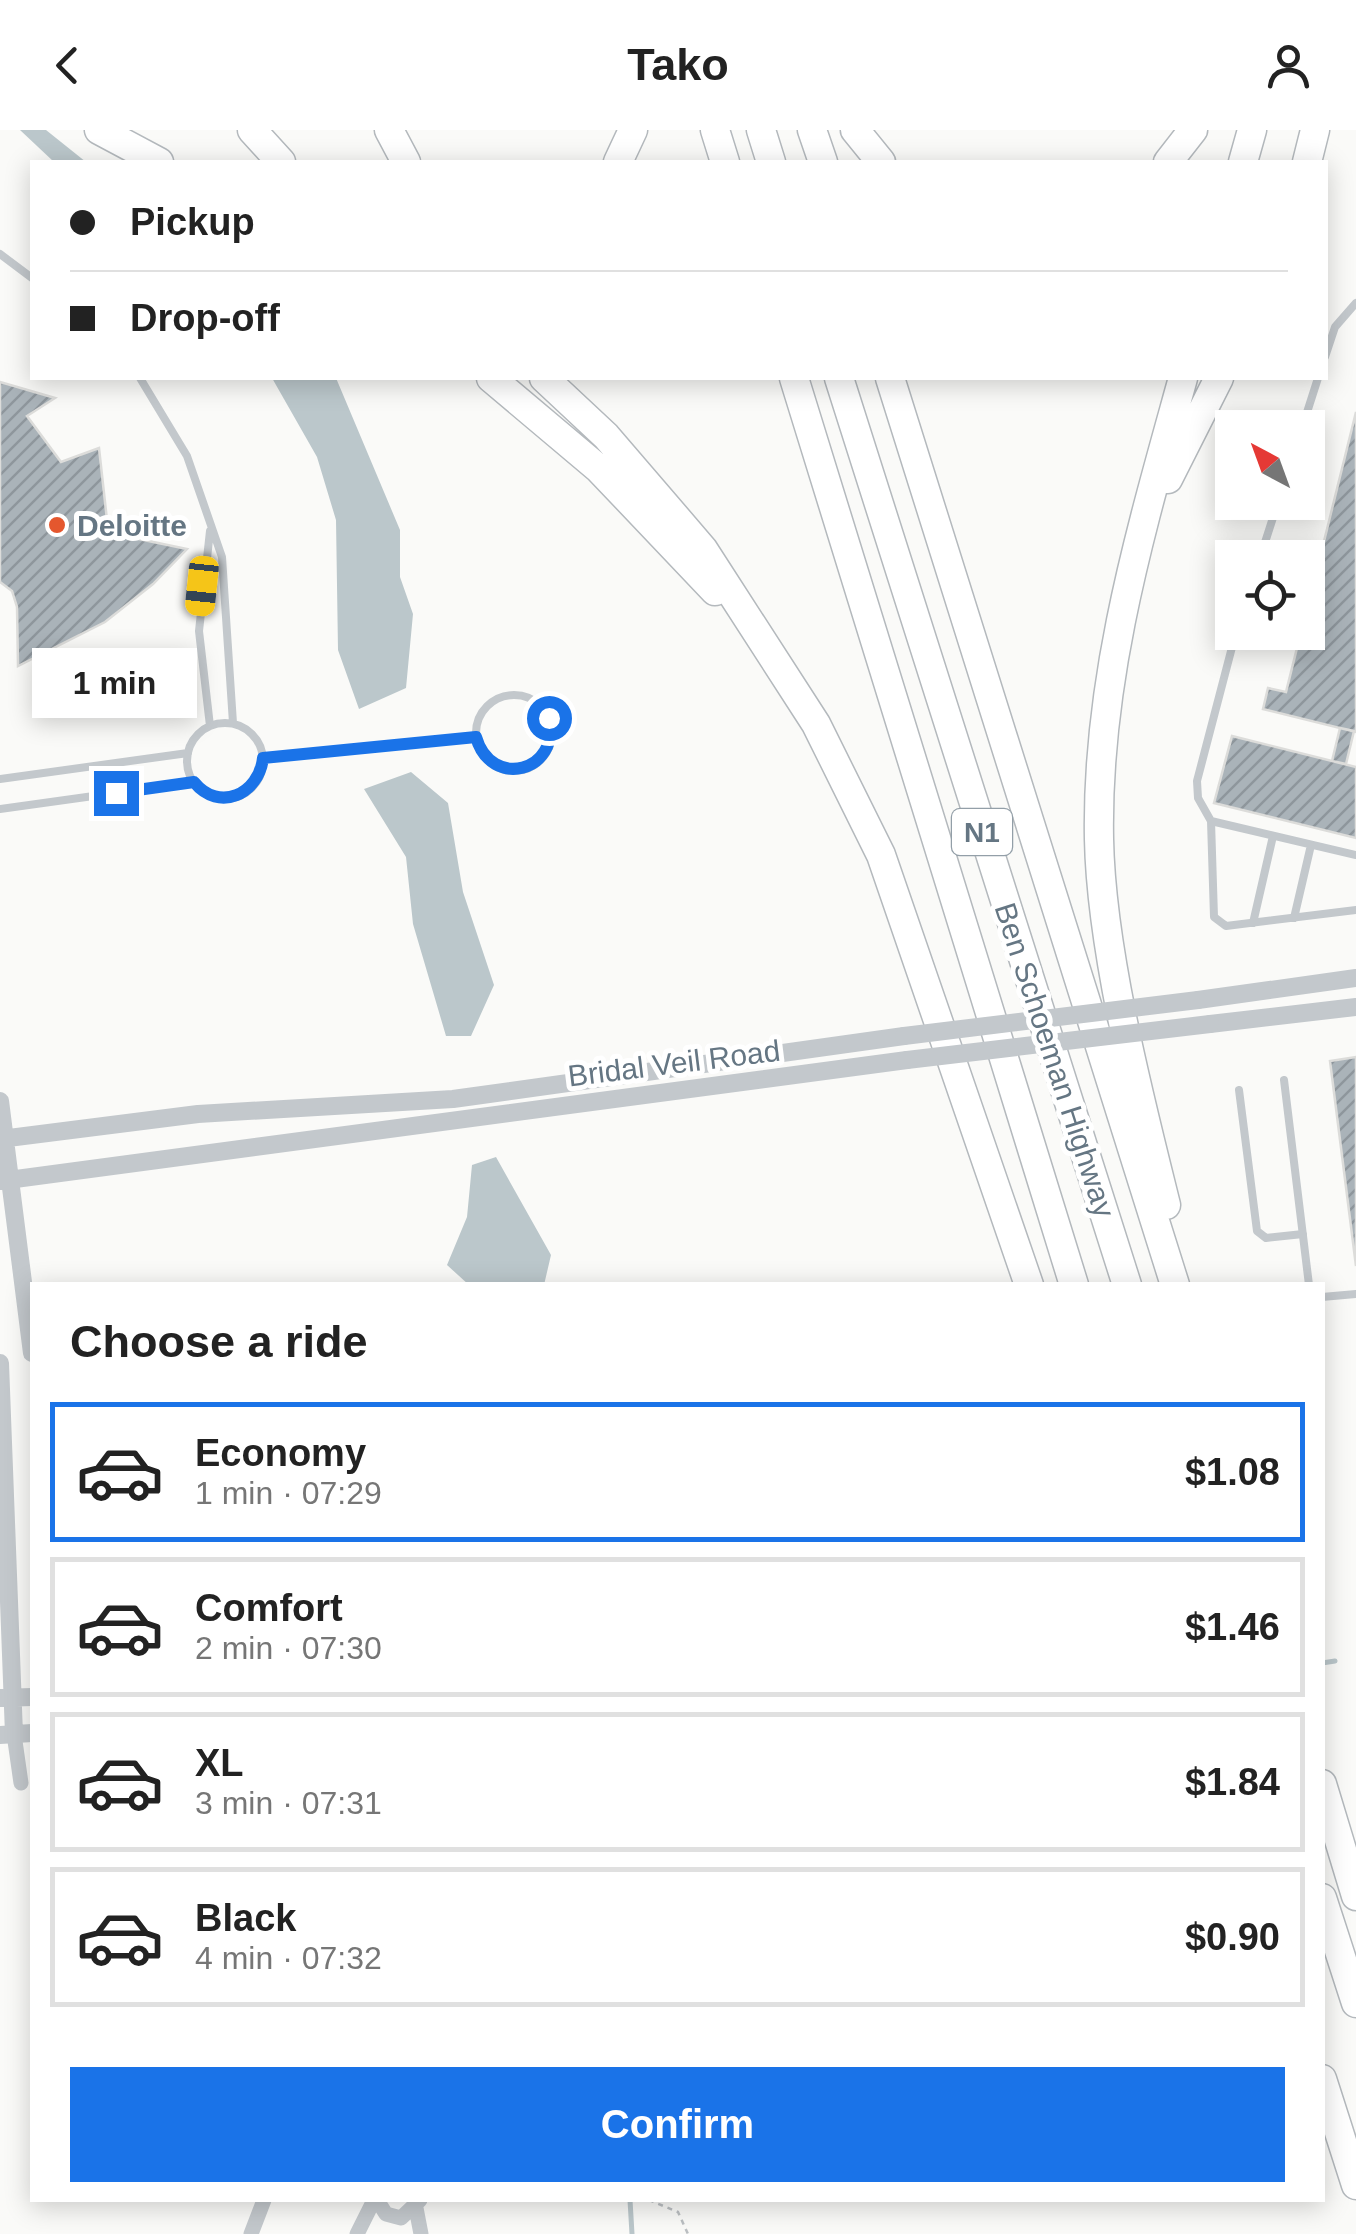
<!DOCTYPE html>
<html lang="en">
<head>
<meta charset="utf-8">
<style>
  :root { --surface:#fff; --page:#f2f2f2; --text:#222; --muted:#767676; --line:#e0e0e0; --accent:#1a73e8 }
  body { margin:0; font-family:Arial,sans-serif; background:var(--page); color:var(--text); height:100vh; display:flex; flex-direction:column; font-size:38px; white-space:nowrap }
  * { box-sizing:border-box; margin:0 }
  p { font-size:32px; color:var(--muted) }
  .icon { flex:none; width:55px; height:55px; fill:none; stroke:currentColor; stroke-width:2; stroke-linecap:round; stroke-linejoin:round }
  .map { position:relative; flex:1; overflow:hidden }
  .panel { position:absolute; left:30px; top:1152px; width:1295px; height:920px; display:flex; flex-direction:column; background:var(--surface); border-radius:0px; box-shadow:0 5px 25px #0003 }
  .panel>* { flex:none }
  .top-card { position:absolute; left:30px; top:30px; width:1298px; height:220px; border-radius:0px; box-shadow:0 5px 25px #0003; display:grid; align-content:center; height:220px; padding:0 40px; background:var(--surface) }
  .needle { width:65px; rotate:319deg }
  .fabs { position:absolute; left:1215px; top:280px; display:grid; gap:20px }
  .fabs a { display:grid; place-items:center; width:110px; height:110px; border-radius:0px; background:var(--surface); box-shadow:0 5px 25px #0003; font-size:50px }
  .end { position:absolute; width:45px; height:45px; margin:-22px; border:12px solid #1a73e8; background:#fff; box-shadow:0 0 0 5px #fff }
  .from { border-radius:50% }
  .bubble { position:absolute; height:70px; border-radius:0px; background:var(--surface); box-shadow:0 5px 25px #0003; font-size:32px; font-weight:600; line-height:70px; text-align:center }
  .car { position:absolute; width:30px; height:60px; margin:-30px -15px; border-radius:12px; box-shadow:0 0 8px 2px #0007; background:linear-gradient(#f5c518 24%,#345 0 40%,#f5c518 0 76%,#345 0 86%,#f5c518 0) }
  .top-card b { display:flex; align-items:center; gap:35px; height:95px; font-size:38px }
  .top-card b+b { border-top:2px solid var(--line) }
  .top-card i { width:25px; height:25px; background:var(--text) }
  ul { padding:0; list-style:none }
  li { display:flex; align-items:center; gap:30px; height:140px; margin:0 20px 15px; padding:0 20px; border:5px solid var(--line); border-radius:0px }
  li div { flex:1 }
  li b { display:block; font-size:38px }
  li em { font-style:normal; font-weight:600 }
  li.current { border-color:var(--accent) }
  li>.icon { width:90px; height:90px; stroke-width:1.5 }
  h2 { padding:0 40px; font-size:45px; line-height:120px }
  .cta { display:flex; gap:20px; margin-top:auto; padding:20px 40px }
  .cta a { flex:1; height:115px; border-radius:0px; background:var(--accent); color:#fff; font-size:40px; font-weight:600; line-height:115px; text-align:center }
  header { display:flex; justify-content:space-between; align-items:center; height:130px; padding:0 40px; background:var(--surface); font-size:45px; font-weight:600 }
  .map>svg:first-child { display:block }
  .water { fill:#bbc7cb }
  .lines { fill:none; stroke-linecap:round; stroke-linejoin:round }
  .stream { stroke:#bbc7cb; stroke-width:5 }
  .building { fill:url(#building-hatch); stroke:#dcdcda; stroke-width:2.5 }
  .motorway-casing { stroke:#b4b9bd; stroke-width:31 }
  .path { stroke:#bbbfc2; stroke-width:2.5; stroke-dasharray:5 5; stroke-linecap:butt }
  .service { stroke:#c3c8cc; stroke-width:8 }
  .minor { stroke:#c3c8cc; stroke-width:15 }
  .tertiary { stroke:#c3c8cc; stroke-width:18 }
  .motorway { stroke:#fff; stroke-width:28 }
  .tertiary-bridge { stroke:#c3c8cc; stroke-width:18 }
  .route { stroke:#1a73e8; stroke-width:12 }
  .poi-dot { fill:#e4572e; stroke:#fff; stroke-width:4 }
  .labels { text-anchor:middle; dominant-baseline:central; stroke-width:10; stroke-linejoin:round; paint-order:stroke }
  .shield { fill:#fff; stroke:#939fa8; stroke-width:2.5 }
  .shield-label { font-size:28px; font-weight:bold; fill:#657683 }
  .poi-label { font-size:30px; font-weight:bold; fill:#657683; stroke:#fff; text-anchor:start }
  .street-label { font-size:30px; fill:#657683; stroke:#fff }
</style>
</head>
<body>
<header><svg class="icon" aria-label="back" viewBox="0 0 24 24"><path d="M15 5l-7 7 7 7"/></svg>Tako<svg class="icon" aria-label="person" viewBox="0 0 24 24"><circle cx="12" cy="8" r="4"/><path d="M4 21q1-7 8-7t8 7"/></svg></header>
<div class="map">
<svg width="1356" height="2104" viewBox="0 0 1356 2104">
  <defs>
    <pattern id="building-hatch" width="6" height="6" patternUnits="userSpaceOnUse" patternTransform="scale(2.5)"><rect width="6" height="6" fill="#aab3b9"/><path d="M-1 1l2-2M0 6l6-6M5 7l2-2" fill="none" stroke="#8e969c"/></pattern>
  </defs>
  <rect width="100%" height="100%" fill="#fafaf8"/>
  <!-- water -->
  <path class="water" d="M20 0H46L86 32H54Z
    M272 248H336L400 400V447L413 484 406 558 359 579 338 520 336 390 317 327Z
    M411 642 448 673 463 762 494 855 471 906H446L413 794 406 727 364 659Z
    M496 1027 551 1125 544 1155H469L447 1135 467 1087 472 1035Z"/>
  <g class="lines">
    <!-- stream -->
    <path class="stream" d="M1322 1533 1335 1531
      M630 2070 632 2104"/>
  </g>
  <!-- building -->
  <path class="building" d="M0 252 55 268 27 286 61 332 99 318 107 390 139 409 187 419 153 454 105 492 18 536 17 477 12 461 0 452Z
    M1356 282V602L1263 579 1268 558 1286 562 1301 502H1308V476Z
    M1340 598 1354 601 1346 634 1332 631Z
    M1232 606 1356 637V708L1214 673Z
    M1356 927V1136L1330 931Z"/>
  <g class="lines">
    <!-- motorway casing -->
    <g class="motorway-casing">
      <path id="motorway" d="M99 0 159 32
        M252 0 281 32
        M389 0 406 32
        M715 0 725 32
        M761 0 771 32
        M812 0 823 32
        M855 0 881 32
        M618 32 633 0
        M1168 32 1193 0
        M1243 32 1252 0
        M1307 32 1315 0
        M491 248 599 339 715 461
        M544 248 606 306 703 419 816 594 881 725 1029 1155
        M794 248 1074 1155
        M839 248 1127 1155
        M890 248 1175 1155
        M1168 349 1219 248
        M1166 1075C1139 967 1101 819 1099 709 1096 549 1141 400 1183 248
        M1322 1654 1356 1766
        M1322 1768 1356 1873
        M1322 1949 1356 2055"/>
    </g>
    <!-- path -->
    <path class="path" d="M649 2070 678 2082 688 2104"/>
    <!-- service -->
    <path class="service" d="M0 124 32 148
      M1325 227 1335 197 1356 173
      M140 248 187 326 222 427 233 593
      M1302 298 1318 248
      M1260 428 1278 372
      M1236 502 1197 651 1198 668 1211 691 1214 787 1226 796 1356 780
      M476 603a38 38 0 1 1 76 0a38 38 0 1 1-76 0Z
      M187 631a38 38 0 1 1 76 0a38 38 0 1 1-76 0Z
      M210 596 199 501 210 401
      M263 628 476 607
      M0 649 188 623
      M0 679 194 652
      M1211 691 1356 725
      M1294 788 1311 715
      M1253 793 1273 706
      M1284 950 1309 1155
      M1239 960 1257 1101 1266 1108 1303 1104
      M1322 1167 1356 1164"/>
    <!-- minor -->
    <path class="minor" d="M14 1604 21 1653
      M377 2070 386 2084 401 2088 420 2070
      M416 2078 421 2104
      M251 2104 264 2070
      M357 2104 374 2070"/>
    <!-- tertiary -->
    <path class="tertiary" d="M1198 870 1356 848
      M1210 894 1356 877
      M0 971 32 1223
      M0 1009 198 984 453 969 904 906
      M0 1051 907 930
      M0 1233 14 1604
      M0 1568 32 1567
      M0 1605 32 1603"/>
    <!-- motorway -->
    <use href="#motorway" class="motorway"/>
    <!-- tertiary-bridge -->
    <path class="tertiary-bridge" d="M904 906 1198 870
      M907 930 1210 894"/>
  </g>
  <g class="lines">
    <!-- route -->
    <path class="route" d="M116 663 194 652C219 683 259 664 263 628L476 607C491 660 561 642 549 588"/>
  </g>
  <!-- markers -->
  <circle class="poi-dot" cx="57" cy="395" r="10"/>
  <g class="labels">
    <!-- shield labels -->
    <rect class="shield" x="952" y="679" width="60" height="46" rx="8"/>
    <g class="shield-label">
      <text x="982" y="702">N1</text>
    </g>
    <!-- poi labels -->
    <g class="poi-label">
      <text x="77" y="395">Deloitte</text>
    </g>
    <!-- street labels -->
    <g class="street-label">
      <text transform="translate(1055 930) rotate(72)">Ben Schoeman Highway</text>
      <text transform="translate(674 933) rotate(-7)">Bridal Veil Road</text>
    </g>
  </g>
</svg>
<div class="fabs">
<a><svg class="needle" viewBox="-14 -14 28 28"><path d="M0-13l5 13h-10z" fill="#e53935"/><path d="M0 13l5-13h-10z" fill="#767676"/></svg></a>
<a><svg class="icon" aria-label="locate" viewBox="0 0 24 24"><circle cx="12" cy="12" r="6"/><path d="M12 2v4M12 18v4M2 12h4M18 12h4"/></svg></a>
</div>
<i class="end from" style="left:549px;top:588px"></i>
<i class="end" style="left:116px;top:663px"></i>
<div class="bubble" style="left:32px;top:518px;width:165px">1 min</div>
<i class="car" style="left:202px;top:456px;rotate:186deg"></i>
<div class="top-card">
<b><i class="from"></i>Pickup</b>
<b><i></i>Drop-off</b>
</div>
<section class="panel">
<h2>Choose a ride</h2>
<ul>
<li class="current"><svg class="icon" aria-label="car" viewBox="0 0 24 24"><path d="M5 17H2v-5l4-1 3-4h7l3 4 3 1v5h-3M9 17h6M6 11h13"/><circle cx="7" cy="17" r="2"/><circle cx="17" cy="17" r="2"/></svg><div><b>Economy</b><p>1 min · 07:29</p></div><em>$1.08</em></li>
<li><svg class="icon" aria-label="car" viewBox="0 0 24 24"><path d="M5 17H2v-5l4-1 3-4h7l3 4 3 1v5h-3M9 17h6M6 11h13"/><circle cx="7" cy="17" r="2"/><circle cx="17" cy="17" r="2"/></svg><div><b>Comfort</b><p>2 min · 07:30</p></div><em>$1.46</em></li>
<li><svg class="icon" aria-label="car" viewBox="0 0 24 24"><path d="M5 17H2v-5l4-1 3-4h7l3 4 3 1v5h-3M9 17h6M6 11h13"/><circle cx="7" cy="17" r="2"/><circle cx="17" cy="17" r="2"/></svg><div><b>XL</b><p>3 min · 07:31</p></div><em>$1.84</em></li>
<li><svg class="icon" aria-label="car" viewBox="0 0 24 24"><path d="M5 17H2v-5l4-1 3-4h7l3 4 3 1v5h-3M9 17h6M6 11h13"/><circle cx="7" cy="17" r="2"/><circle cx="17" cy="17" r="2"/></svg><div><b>Black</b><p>4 min · 07:32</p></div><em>$0.90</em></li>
</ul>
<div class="cta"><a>Confirm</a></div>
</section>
</div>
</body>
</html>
